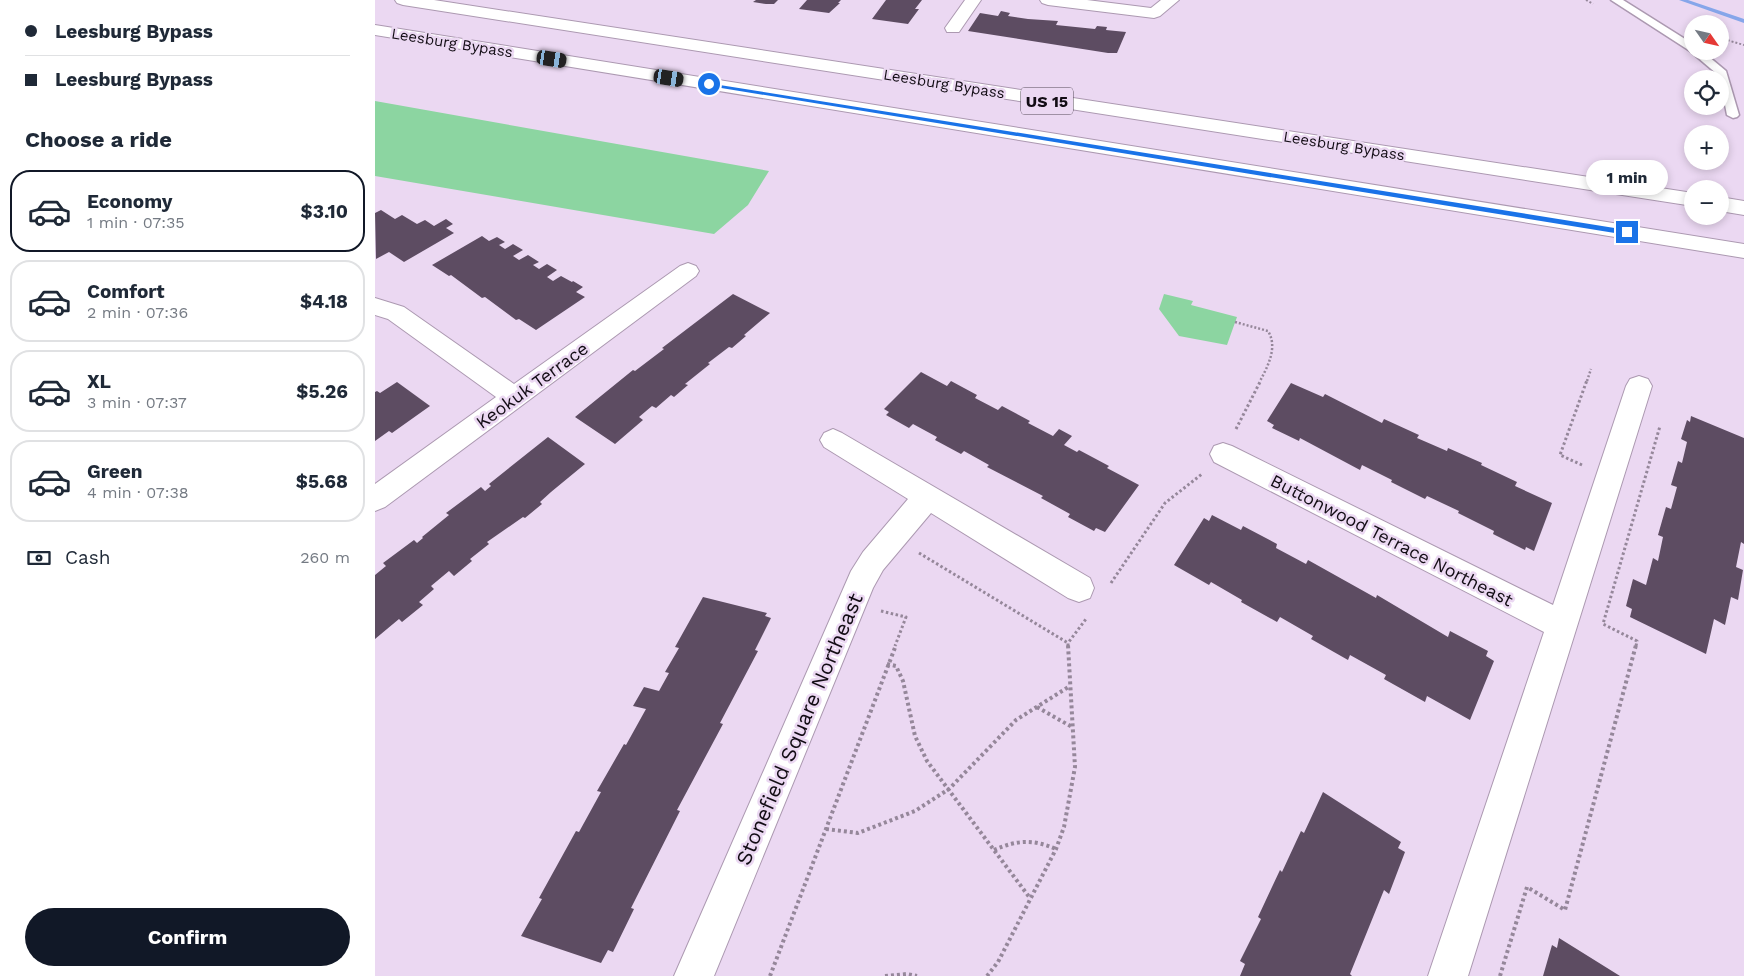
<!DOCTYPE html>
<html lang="en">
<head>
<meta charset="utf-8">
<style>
  :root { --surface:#fff; --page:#f2f2f3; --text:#1f2937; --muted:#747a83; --line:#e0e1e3; --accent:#111827 }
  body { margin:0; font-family:"Work Sans",sans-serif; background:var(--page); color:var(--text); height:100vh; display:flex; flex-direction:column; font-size:19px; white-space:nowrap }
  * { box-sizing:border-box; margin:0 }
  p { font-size:16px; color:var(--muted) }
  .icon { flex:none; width:28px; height:28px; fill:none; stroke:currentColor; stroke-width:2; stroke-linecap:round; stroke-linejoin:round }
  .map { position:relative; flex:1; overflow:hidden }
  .side { display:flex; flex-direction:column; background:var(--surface); width:375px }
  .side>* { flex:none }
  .banner { display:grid; align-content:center; height:110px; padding:0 25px; background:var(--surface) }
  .needle { width:32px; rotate:124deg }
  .fabs { position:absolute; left:1309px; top:15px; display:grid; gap:10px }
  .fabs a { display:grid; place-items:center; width:45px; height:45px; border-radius:50%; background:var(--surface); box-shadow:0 2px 8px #0003; font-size:25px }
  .end { position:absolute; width:22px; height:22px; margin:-11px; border:6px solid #1a73e8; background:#fff; box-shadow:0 0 0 2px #fff }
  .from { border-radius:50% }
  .bubble { position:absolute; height:35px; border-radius:18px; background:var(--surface); box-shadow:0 2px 8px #0003; font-size:16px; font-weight:700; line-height:35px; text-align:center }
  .car { position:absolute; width:15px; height:30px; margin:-15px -8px; border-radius:6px; box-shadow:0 0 4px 1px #0007; background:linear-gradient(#222 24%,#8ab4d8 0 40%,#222 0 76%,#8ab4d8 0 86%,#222 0) }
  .banner b { display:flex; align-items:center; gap:18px; height:48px; font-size:19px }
  .banner b+b { border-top:1px solid var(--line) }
  .banner i { width:12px; height:12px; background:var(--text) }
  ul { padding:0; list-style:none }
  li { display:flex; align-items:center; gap:15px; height:82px; margin:0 10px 8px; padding:0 15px; border:2px solid var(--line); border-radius:20px }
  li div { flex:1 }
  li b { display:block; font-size:19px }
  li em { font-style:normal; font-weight:700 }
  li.current { border-color:var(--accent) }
  li>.icon { width:45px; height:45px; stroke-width:1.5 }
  h2 { padding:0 25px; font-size:22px; line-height:60px }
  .pay { display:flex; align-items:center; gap:12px; height:55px; padding:0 25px; font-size:19px }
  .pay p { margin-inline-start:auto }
  .cta { display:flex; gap:10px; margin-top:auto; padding:10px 25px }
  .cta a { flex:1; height:58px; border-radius:30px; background:var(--accent); color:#fff; font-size:20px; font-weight:700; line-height:58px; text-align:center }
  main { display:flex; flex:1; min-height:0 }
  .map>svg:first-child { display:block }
  .green { fill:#8cd5a1 }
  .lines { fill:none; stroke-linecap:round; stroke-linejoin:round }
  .stream { fill:#86a6ea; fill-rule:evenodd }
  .building { fill:#5d4c62 }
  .lane-casing { stroke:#ac99b1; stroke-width:3 }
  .street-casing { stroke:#ac99b1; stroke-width:2 }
  .highway-casing { stroke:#ac99b1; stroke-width:2 }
  .path-far3 { stroke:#95879a; stroke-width:2; stroke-dasharray:2 2; stroke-linecap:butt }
  .path-far2 { stroke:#95879a; stroke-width:2.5; stroke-dasharray:2 2; stroke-linecap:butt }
  .path-far1 { stroke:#95879a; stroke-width:3; stroke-dasharray:2.5 2.5; stroke-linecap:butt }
  .path { stroke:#95879a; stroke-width:4; stroke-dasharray:3 3; stroke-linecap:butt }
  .lane { fill:#fff; fill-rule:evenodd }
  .street { fill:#fff; fill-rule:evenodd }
  .highway { fill:#fff; fill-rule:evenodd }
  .route { fill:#1a73e8 }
  .labels { text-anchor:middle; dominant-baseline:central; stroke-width:5; stroke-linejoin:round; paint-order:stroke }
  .far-street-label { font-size:15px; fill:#120c14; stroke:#ebd8f2 }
  .shield { fill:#ebd8f2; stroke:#534957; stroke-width:1 }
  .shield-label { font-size:16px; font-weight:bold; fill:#120c14 }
  .street-label { font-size:18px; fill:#120c14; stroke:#ebd8f2 }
  .near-street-label { font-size:21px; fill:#120c14; stroke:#ebd8f2 }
</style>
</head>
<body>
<main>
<section class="side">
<div class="banner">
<b><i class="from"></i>Leesburg Bypass</b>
<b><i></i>Leesburg Bypass</b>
</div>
<h2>Choose a ride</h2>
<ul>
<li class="current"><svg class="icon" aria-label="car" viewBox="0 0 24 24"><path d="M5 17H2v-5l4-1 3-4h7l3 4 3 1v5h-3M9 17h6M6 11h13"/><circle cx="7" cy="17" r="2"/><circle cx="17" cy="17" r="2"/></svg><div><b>Economy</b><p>1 min · 07:35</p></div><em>$3.10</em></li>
<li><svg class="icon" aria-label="car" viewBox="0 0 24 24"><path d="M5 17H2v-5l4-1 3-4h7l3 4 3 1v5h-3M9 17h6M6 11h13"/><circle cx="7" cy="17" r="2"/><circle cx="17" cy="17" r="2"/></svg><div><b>Comfort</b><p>2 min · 07:36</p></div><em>$4.18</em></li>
<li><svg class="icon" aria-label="car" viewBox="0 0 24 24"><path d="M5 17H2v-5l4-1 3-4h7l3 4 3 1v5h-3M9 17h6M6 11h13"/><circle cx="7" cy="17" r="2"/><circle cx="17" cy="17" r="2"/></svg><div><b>XL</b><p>3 min · 07:37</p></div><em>$5.26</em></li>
<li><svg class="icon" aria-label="car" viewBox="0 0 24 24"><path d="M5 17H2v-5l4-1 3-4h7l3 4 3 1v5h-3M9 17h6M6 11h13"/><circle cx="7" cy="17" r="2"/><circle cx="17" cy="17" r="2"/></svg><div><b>Green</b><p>4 min · 07:38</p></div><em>$5.68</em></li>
</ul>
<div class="pay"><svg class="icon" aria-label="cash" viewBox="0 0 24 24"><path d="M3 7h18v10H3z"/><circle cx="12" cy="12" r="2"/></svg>Cash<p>260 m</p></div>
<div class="cta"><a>Confirm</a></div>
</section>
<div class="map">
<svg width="1369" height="976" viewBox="0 0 1369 976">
  <rect width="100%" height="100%" fill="#ebd8f2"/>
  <!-- green -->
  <path class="green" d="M0 101 394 171 373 205 339 234 0 176Z
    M789 294 818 301 816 305 862 317 852 345 804 336 784 309Z"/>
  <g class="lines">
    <!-- stream -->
    <path class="stream" d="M1304 0H1313L1369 19V23Z"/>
  </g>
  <!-- building -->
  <path class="building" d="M381 0H403L399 4H391L378 2Z
    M432 0H466L463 3H465L454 13 424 9Z
    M511 0H547L540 9H544L533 24 497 19Z
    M626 11 635 13 633 16 653 19 683 21 681 25 720 29 722 26 732 27 731 30 751 32 742 53H733L593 31 605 13 623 16Z
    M6 210 20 219 27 215 42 224 50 220 59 226 71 219 78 224 71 228 79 233 29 262 14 252 1 259 0 213Z
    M107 236 114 241 122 237 130 242 124 245 130 249 138 244 148 250 138 256 144 260 153 255 164 262 158 265 164 269 172 264 182 270 172 277 178 281 186 276 197 282 198 281 208 287 201 292 210 297 161 330 144 319 141 320 110 297 107 298 76 275 74 276 57 265Z
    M358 294 395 313 369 335 371 336 357 348 354 347 333 363 335 364 310 384 313 385 299 397 296 395 281 408 277 406 264 417 268 420 240 444 200 417 258 370 260 371 289 349 287 348Z
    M546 372 572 386 576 381 602 395 600 398 623 410 627 406 655 421 653 423 678 436 684 429 697 436 689 445 702 452 704 450 734 466 732 468 764 485 730 532 721 528 719 531 693 517 695 514 666 498 668 496 612 467 614 465 589 451 586 454 560 440 562 437 538 424 534 428 511 415 514 412 509 409Z
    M22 382 55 406 17 433 14 431 0 441V392L2 391 5 393Z
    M916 383 948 397 950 394 1007 423 1009 419 1044 435 1042 438 1072 451 1073 448 1107 463 1106 465 1142 482 1140 486 1177 503 1159 551 1151 547 1150 550 1118 534 1119 531 1083 513 1084 511 1052 496 1050 499 1016 482 1017 480 987 465 985 470 925 438 924 441 897 428 899 425 892 421Z
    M1316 416 1369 438V544L1366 542 1361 567 1368 570 1363 600 1356 597 1350 625 1339 619 1331 654 1255 617 1257 609 1251 606 1258 579 1271 585 1278 558 1283 561 1288 537 1283 535 1291 507 1296 509 1302 487 1296 485 1303 461 1307 463 1312 442 1306 439 1312 420 1315 422Z
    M173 437 210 464 176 492 165 502 167 504 150 518 148 517 112 542 114 544 95 559 97 561 79 576 74 571 56 586 59 589 44 602 48 605 27 622 24 619 0 639V575L11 566 8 563 39 540 42 543 48 538 47 537 74 515 71 513 106 487 110 491 116 486 114 484Z
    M837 515 866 530 868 526 902 544 901 548 931 564 933 560 1001 598 1002 595 1073 637 1075 631 1113 651 1111 656 1119 661 1095 720 1052 696 1050 702 1009 679 1011 675 975 655 973 660 936 639 938 636 905 617 902 622 866 602 867 600 836 582 834 585 799 565 829 518 834 521Z
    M328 597 392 613 390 616 396 618 380 650 383 651 345 723 348 724 302 810 305 811 256 908 259 909 238 952 233 950 226 963 146 936 167 899 164 898 201 831 204 832 226 792 222 791 249 744 251 745 271 709 258 706 269 687 284 691 294 673 290 672 304 648 300 647Z
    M948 792 1026 842 1023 848 1030 852 1014 894 1009 890 975 974 977 976H865L870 964 865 961 886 919 883 917 905 870 907 872 926 831 929 833Z
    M1184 938 1245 976H1168L1177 945 1182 948Z"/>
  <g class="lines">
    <!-- lane casing -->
    <g class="lane-casing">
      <path id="lane" d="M1236 0H1248L1318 44V51H1327L1351 71 1364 115 1362 117 1358 118 1352 115 1345 79 1342 74 1315 51Z"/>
    </g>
    <!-- street casing -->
    <g class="street-casing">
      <path id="street" d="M590 0H606L584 32H572L570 28Z
        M665 0H712L776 8 786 0H804L785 16 779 18 673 5 667 3Z
        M313 263 321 266 324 271 321 276 10 507 0 511V484L121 397 13 319 0 315V298L29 307 139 384 305 266Z
        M1264 376 1273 379 1277 386 1093 976H1053L1169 632 839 462 835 454 839 446 848 443 857 446 1178 605 1251 386 1255 379Z
        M458 429 467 433 715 578 719 588 715 598 704 602 693 598 556 513 508 570 498 588 339 976H299L476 571 488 552 533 499 449 447 445 440 449 433Z"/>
    </g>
    <!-- highway casing -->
    <g class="highway-casing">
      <path id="highway" d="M20 0H59L1318 193V206L28 5 22 3Z
        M0 25 1369 244V258L0 35Z
        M1345 197 1369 201V215L1345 211Z"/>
    </g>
    <!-- path-far3 -->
    <path class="path-far3" d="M1211 0 1218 4
      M1345 38 1369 45"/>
    <!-- path-far2 -->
    <path class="path-far2" d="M860 322 893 331C903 347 893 366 885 381
      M1212 381 1216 369"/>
    <!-- path-far1 -->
    <path class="path-far1" d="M861 429 886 380
      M1207 465 1185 455 1212 380
      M544 553 693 643
      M736 583 790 503 827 474
      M506 611 531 617 520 646
      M693 646V643L711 619
      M1261 646 1262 641 1228 624 1285 426"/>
    <!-- path -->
    <path class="path" d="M512 664 521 666 528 681 540 736 552 761 655 898
      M662 707 697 727
      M451 829 483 833 540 811 574 789 641 720 695 686
      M619 850C642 840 658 839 681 849
      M395 976 521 645
      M510 976 532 974 542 976
      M612 976 623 962 681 849 689 827 700 767 693 645
      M1125 976 1152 887 1190 910 1261 645"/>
    <!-- lane -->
    <use href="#lane" class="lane"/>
    <!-- street -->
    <use href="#street" class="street"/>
    <!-- highway -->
    <use href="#highway" class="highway"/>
  </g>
  <!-- route -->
  <path class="route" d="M332 83 1252 230 1255 232 1252 235 334 86Z"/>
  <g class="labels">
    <!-- far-street labels -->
    <g class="far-street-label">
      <text transform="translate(77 43) rotate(9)">Leesburg Bypass</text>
      <text transform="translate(569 84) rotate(9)">Leesburg Bypass</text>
      <text transform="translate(969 146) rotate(9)">Leesburg Bypass</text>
    </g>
    <!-- shield labels -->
    <rect class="shield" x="646" y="87.5" width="52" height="27" rx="4"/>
    <g class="shield-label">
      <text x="672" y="101">US 15</text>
    </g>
    <!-- street labels -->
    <g class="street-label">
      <text transform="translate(157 385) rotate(-36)">Keokuk Terrace</text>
      <text transform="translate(1017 540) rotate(27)">Buttonwood Terrace Northeast</text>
    </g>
    <!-- near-street labels -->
    <g class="near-street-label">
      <text transform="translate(424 729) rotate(-67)">Stonefield Square Northeast</text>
    </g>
  </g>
</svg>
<div class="fabs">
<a><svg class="needle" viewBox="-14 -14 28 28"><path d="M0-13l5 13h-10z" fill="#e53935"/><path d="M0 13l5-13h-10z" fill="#747a83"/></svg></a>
<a><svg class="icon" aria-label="locate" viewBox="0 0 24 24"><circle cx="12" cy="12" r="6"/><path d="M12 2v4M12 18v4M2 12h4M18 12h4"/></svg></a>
<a>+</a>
<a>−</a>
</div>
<i class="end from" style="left:334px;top:84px"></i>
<i class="end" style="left:1252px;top:232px"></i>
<div class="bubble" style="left:1211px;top:160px;width:82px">1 min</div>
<i class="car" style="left:177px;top:59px;rotate:99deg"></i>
<i class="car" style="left:294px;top:78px;rotate:99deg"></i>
</div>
</main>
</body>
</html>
